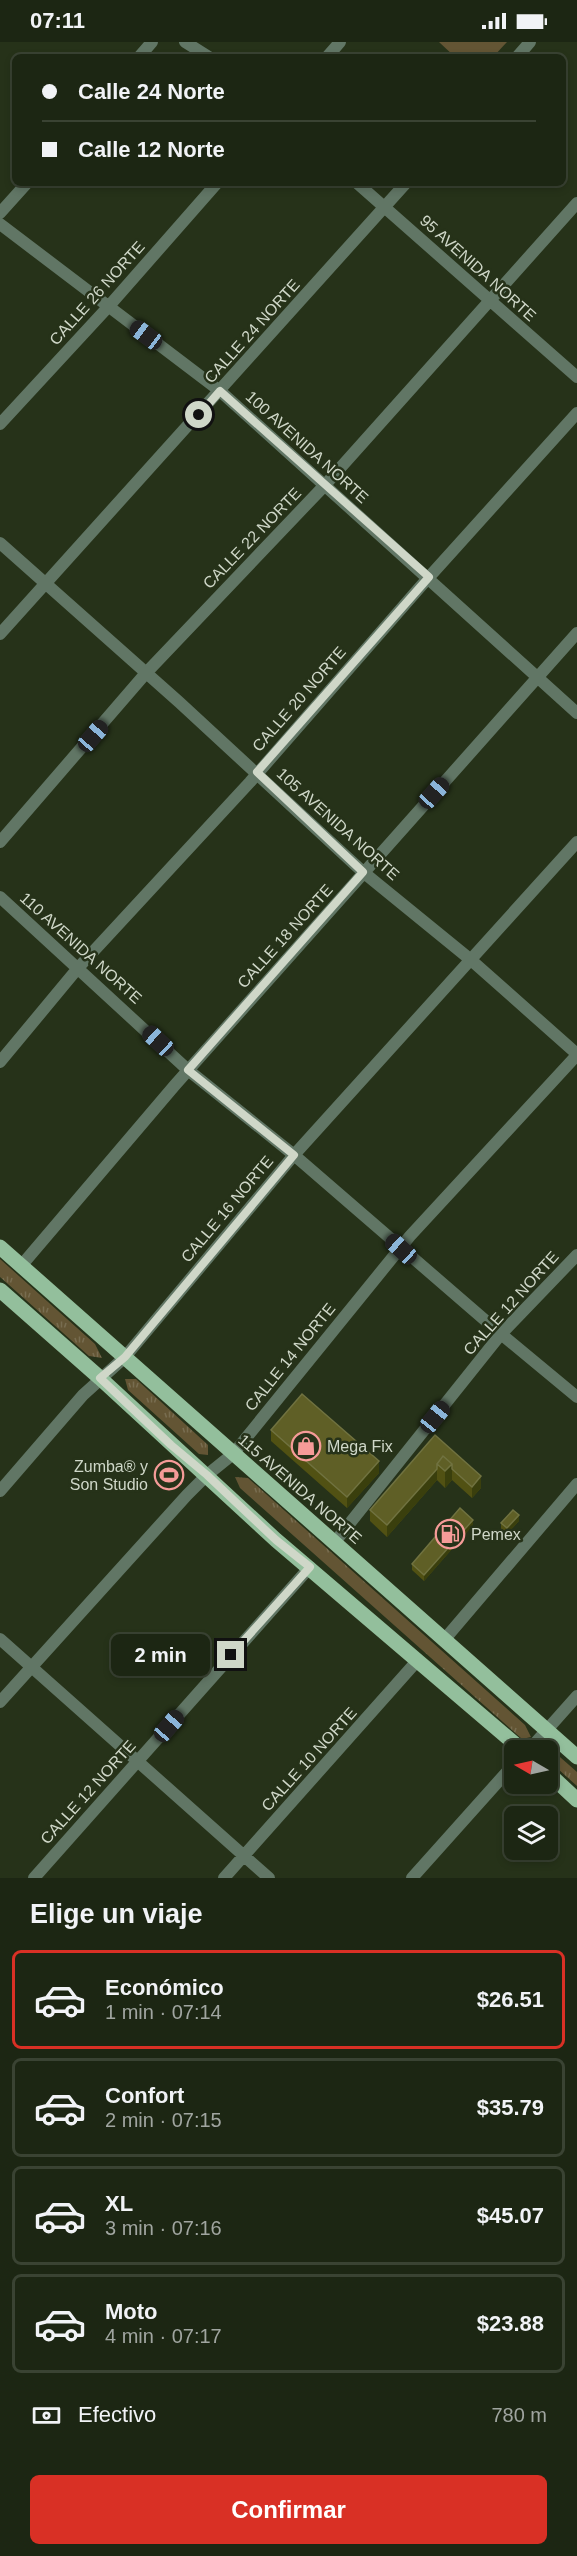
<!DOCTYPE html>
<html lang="es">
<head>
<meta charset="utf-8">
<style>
  :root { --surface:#1c2613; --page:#252e1c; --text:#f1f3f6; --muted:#a0a5a0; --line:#3a4333; --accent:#d93025 }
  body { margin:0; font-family:Arial,sans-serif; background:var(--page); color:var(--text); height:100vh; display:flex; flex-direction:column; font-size:22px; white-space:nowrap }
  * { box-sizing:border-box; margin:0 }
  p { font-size:20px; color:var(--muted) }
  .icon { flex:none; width:33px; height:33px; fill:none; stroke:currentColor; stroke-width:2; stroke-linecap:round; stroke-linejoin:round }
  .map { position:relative; height:1836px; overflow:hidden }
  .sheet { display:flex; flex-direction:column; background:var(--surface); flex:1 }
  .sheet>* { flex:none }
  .guide { position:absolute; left:12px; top:12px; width:554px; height:132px; border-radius:9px; box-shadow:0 3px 9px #0003,0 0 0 2px var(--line); display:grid; align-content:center; height:132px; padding:0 30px; background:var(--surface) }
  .needle { width:39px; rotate:279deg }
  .fabs { position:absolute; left:504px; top:1698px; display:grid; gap:12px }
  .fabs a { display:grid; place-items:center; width:54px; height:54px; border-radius:9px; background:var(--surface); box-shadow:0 3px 9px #0003,0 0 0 2px var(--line); font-size:30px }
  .end { position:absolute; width:27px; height:27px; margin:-14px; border:8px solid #cfd7c8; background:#111; box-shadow:0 0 0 3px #111 }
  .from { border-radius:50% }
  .bubble { position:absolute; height:42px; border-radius:9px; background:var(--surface); box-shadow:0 3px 9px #0003,0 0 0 2px var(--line); font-size:20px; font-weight:600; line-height:42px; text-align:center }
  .car { position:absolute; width:18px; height:36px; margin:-18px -9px; border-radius:8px; box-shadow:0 0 4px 2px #0007; background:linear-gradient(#222 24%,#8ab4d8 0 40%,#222 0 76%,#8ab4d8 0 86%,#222 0) }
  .guide b { display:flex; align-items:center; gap:21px; height:57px; font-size:22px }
  .guide b+b { border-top:2px solid var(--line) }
  .guide i { width:15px; height:15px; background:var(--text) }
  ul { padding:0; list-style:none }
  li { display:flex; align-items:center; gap:18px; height:99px; margin:0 12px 9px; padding:0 18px; border:3px solid var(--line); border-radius:9px }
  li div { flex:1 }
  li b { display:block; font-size:22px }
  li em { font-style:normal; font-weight:600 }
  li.selected { border-color:var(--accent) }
  li>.icon { width:54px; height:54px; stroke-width:1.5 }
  h2 { padding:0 30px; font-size:27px; line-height:72px }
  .pay { display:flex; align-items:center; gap:15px; height:66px; padding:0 30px; font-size:22px }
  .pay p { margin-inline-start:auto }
  .primary-button { display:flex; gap:12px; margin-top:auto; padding:12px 30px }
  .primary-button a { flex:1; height:69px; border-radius:9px; background:var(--accent); color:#fff; font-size:24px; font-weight:600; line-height:69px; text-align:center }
  .status { display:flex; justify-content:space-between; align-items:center; height:42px; padding:0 30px; background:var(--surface); direction:ltr }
  .status svg { height:16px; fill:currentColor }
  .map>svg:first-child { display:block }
  .grass { fill:url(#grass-tufts) }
  .garden { fill:#635534 }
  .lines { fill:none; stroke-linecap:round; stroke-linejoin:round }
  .street { stroke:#617665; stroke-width:12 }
  .primary { stroke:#93bf9c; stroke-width:15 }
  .wall { fill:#515113 }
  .shaded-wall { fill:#3a3f0d }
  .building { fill:#5f5f26; stroke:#707240; stroke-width:1.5 }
  .route { stroke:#cfd7c8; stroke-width:8 }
  .labels { text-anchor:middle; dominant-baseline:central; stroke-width:5; stroke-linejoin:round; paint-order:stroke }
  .street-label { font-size:16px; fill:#cfd7c8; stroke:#263219 }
  .poi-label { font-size:16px; fill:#cfd7c8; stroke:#263219; text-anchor:start }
</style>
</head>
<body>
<div class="status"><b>07:11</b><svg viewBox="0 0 49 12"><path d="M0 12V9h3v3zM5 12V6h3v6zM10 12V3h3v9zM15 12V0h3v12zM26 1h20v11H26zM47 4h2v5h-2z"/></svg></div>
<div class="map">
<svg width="577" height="1836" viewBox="0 0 577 1836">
  <defs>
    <pattern id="grass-tufts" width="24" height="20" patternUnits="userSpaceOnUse" patternTransform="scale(1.5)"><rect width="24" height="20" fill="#635534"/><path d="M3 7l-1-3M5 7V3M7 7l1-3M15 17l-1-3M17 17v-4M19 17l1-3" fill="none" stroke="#786d50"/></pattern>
  </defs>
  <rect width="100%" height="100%" fill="#263219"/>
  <!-- grass -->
  <path class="grass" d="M0 1217 95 1302 102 1316 89 1314 0 1235Z
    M125 1337H136L208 1403V1413L199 1412 128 1348Z
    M235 1435 248 1436 525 1683 531 1695 522 1697 240 1446Z
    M545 1708H552L577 1730V1744L548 1718V1708Z"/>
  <!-- garden -->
  <path class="garden" d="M439 0H507L493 15H455Z"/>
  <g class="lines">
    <!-- street -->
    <path class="street" d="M185 0 209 15
      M139 15 152 0
      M327 15 340 0
      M517 15 530 0
      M357 141 577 335
      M0 171 27 141
      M0 182 220 349 577 671
      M0 382 109 264 217 141
      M0 501 179 660 363 830 471 918 577 1012
      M0 592 406 141
      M0 800 146 631 325 443 577 161
      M0 855 188 1028 294 1113 501 1292 577 1355
      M0 1020 78 926 250 740 421 544 577 371
      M21 1224 175 1043 577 591
      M0 1449 83 1353 125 1315 294 1113 577 800
      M334 1501 501 1292 577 1213
      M0 1597 269 1836
      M444 1598 577 1442
      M0 1660 187 1453 207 1433 233 1412 410 1194 577 1013
      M529 1708 577 1654
      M34 1836 310 1525
      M224 1836 417 1619
      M412 1836 514 1722"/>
    <!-- primary -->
    <path class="primary" d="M0 1205 577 1715
      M0 1248 100 1336 276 1498 522 1708
      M548 1731 577 1758"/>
  </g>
  <!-- wall -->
  <path class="wall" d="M271 1388 379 1431 347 1466 271 1399Z
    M435 1393 481 1446 472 1456 452 1438 445 1446 437 1438 387 1495 370 1479V1468Z
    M519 1479 507 1492 501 1487V1481Z
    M473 1483 424 1539 412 1528V1522Z"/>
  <!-- shaded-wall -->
  <path class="shaded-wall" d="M379 1419V1431L347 1466V1455Z
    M452 1422V1438L445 1446V1429Z
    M437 1427V1438L387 1495V1483Z
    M481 1434V1446L472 1456V1445Z
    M519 1473V1479L507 1492V1486Z
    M473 1478V1483L424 1539V1533Z"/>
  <!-- building -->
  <path class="building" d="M302 1352 379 1419 347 1455 271 1388Z
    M435 1393 481 1434 472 1445 452 1427V1422L443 1414 437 1422V1427L387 1483 370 1468Z
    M443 1414 452 1422 445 1429 437 1422Z
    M460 1466 473 1478 424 1533 412 1522Z
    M513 1468 519 1473 507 1486 501 1481Z"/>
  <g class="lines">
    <!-- route -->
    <path class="route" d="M199 373 220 349 429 535 257 730 363 830 188 1028 294 1113 125 1315 100 1336 171 1403 207 1433 276 1498 310 1525 231 1613"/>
  </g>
  <!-- icons -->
  <defs>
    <g id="shop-ring" transform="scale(1.5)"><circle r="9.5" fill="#263219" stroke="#f59b98" stroke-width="1.5"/><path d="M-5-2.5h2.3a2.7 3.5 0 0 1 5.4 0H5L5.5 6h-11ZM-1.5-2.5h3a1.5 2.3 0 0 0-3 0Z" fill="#f59b98"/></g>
    <g id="stadium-ring" transform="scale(1.5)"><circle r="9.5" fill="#263219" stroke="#f59b98" stroke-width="1.5"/><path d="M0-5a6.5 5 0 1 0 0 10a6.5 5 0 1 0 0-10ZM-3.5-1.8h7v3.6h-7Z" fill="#f59b98"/></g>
    <g id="fuel-ring" transform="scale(1.5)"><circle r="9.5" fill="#263219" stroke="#f59b98" stroke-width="1.5"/><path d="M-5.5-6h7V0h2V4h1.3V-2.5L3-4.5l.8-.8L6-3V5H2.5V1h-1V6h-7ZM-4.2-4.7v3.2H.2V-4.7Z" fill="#f59b98"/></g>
  </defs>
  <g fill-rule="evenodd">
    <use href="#shop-ring" x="306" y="1404"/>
    <use href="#stadium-ring" x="169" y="1433"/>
    <use href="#fuel-ring" x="450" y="1492"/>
  </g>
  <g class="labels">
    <!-- street labels -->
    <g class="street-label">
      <text transform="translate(478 226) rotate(42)">95 AVENIDA NORTE</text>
      <text transform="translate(97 251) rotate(-48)">CALLE 26 NORTE</text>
      <text transform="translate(252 289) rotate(-48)">CALLE 24 NORTE</text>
      <text transform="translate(307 405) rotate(42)">100 AVENIDA NORTE</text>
      <text transform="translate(252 496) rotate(-46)">CALLE 22 NORTE</text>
      <text transform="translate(299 657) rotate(-49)">CALLE 20 NORTE</text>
      <text transform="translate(338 782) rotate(42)">105 AVENIDA NORTE</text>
      <text transform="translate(285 894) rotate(-48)">CALLE 18 NORTE</text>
      <text transform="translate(81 906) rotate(42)">110 AVENIDA NORTE</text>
      <text transform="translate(227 1167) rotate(-50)">CALLE 16 NORTE</text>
      <text transform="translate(511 1261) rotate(-48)">CALLE 12 NORTE</text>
      <text transform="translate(290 1315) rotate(-51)">CALLE 14 NORTE</text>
      <text transform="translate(300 1447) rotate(41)">115 AVENIDA NORTE</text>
      <text transform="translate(309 1717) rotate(-48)">CALLE 10 NORTE</text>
      <text transform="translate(88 1750) rotate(-48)">CALLE 12 NORTE</text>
    </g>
    <!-- poi labels -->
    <g class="poi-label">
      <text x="327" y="1404">Mega Fix</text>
      <text x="148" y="1424" text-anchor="end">Zumba® y<tspan x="148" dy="18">Son Studio</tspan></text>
      <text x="471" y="1492">Pemex</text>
    </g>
  </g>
</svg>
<div class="fabs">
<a><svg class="needle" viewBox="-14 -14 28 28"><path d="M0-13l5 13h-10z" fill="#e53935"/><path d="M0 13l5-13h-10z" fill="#a0a5a0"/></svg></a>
<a><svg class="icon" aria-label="layers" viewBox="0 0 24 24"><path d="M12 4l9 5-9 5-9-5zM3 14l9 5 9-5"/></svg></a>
</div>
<i class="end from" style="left:199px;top:373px"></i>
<i class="end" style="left:231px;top:1613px"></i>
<div class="bubble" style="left:111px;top:1592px;width:99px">2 min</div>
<i class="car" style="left:146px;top:293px;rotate:307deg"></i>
<i class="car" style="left:93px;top:694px;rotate:41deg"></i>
<i class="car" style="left:434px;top:751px;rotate:42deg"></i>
<i class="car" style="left:158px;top:999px;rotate:313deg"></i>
<i class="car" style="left:401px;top:1207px;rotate:312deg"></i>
<i class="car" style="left:435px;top:1375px;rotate:39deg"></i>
<i class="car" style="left:169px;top:1684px;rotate:41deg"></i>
<div class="guide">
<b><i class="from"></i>Calle 24 Norte</b>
<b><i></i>Calle 12 Norte</b>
</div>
</div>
<section class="sheet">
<h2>Elige un viaje</h2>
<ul>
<li class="selected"><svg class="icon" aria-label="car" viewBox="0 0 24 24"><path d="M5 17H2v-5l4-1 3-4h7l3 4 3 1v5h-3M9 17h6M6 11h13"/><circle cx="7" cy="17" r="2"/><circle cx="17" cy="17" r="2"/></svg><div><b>Económico</b><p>1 min · 07:14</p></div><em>$26.51</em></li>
<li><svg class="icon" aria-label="car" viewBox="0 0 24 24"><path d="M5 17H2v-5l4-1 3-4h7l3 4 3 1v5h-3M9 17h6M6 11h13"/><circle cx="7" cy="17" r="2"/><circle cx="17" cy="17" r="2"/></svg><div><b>Confort</b><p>2 min · 07:15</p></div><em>$35.79</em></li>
<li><svg class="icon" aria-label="car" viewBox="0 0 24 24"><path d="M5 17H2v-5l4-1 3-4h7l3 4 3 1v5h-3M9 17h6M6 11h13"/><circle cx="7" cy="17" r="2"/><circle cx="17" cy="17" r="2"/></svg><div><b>XL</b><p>3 min · 07:16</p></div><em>$45.07</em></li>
<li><svg class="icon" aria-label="car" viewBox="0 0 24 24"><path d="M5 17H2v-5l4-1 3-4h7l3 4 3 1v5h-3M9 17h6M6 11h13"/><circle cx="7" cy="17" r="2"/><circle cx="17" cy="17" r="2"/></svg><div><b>Moto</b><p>4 min · 07:17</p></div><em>$23.88</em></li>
</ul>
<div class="pay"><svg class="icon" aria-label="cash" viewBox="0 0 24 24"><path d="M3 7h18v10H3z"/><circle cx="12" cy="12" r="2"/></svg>Efectivo<p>780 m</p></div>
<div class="primary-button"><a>Confirmar</a></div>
</section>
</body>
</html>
